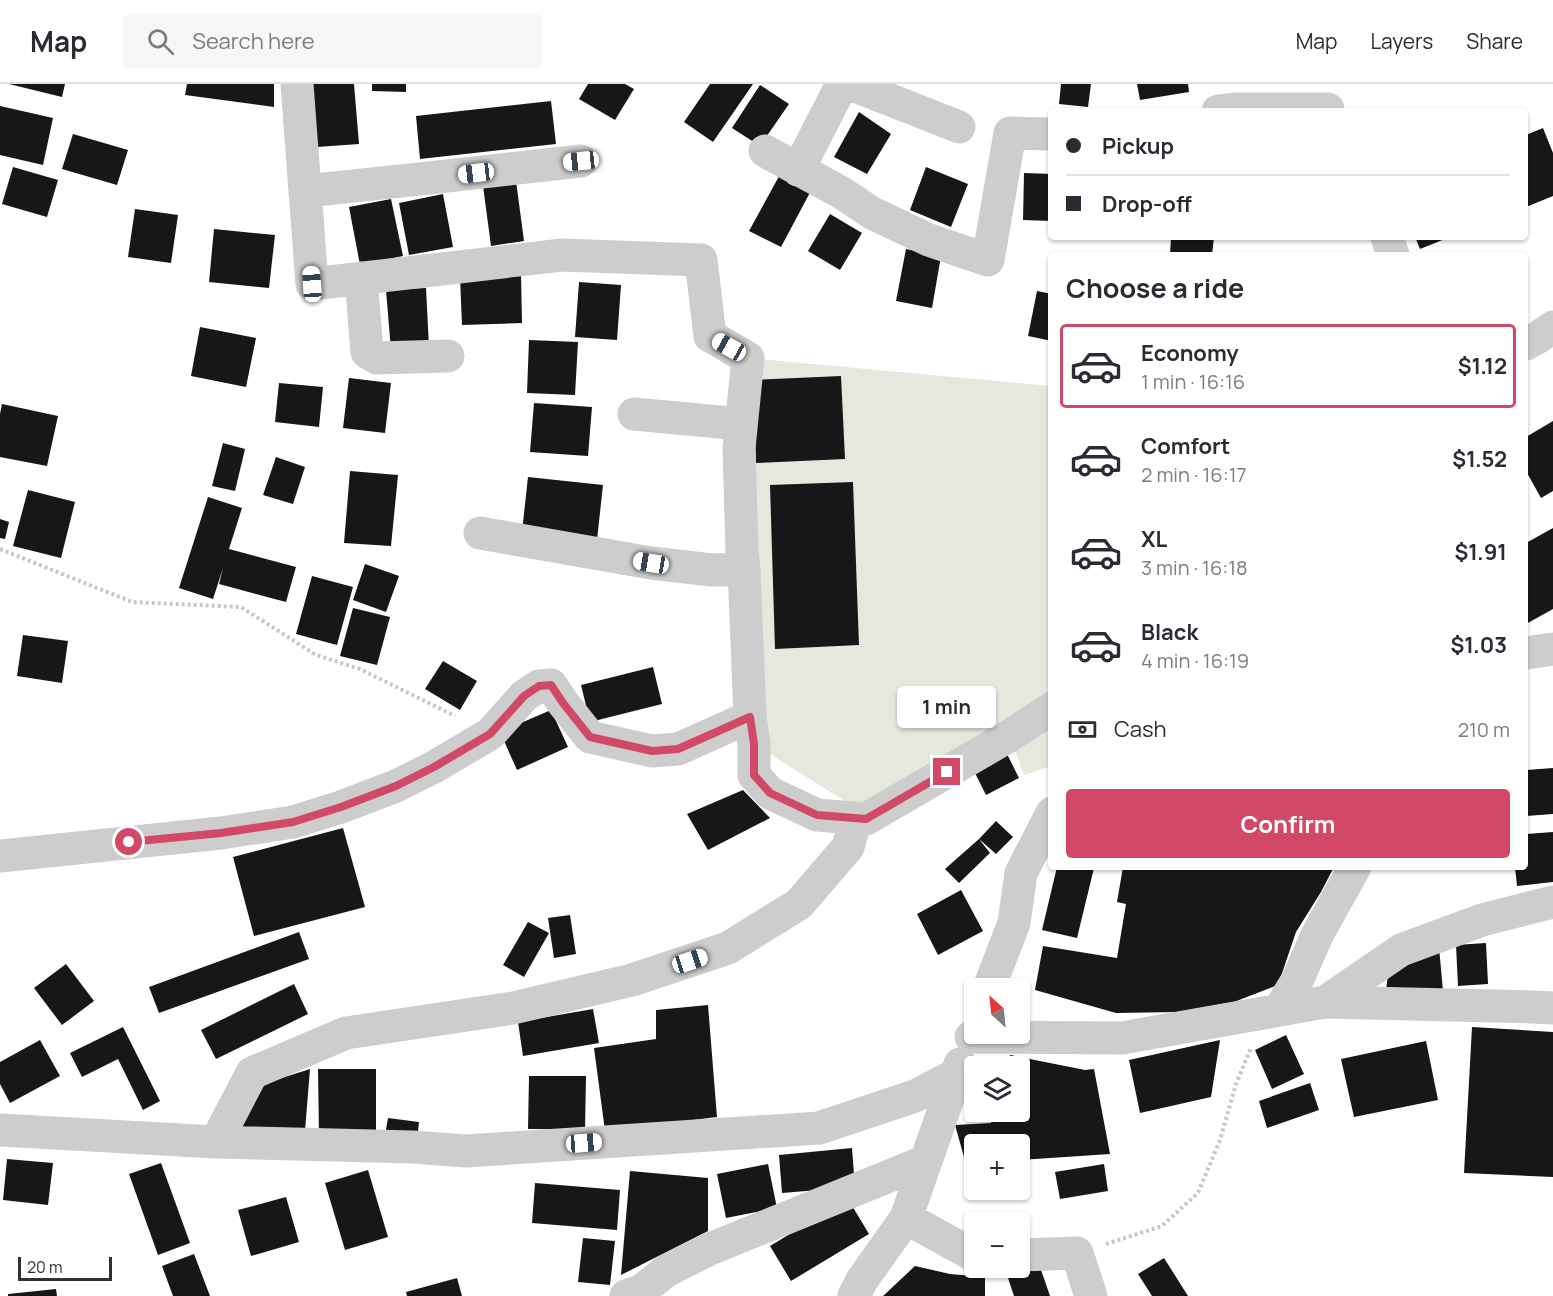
<!DOCTYPE html>
<html lang="en">
<head>
<meta charset="utf-8">
<style>
  :root { --surface:#fff; --page:#f7f7f7; --text:#2b2b33; --muted:#7c7c81; --line:#e1e1e2; --accent:#d14966 }
  body { margin:0; font-family:Manrope,sans-serif; background:var(--page); color:var(--text); height:100vh; display:flex; flex-direction:column; font-size:22px; white-space:nowrap }
  * { box-sizing:border-box; margin:0 }
  p { font-size:20px; color:var(--muted) }
  .icon { flex:none; width:33px; height:33px; fill:none; stroke:currentColor; stroke-width:2; stroke-linecap:round; stroke-linejoin:round }
  .map { position:relative; flex:1; overflow:hidden }
  .side { position:absolute; left:1048px; top:168px; width:480px; height:618px; display:flex; flex-direction:column; background:var(--surface); border-radius:6px; box-shadow:0 2px 4px #0004 }
  .side>* { flex:none }
  .banner { position:absolute; left:1048px; top:24px; width:480px; height:132px; border-radius:6px; box-shadow:0 2px 4px #0004; display:grid; align-content:center; height:132px; padding:0 18px; background:var(--surface) }
  .needle { width:39px; rotate:333deg }
  .fabs { position:absolute; left:964px; top:894px; display:grid; gap:12px }
  .fabs a { display:grid; place-items:center; width:66px; height:66px; border-radius:6px; background:var(--surface); box-shadow:0 2px 4px #0004; font-size:30px }
  .scale { position:absolute; left:18px; bottom:15px; width:94px; box-sizing:border-box; padding-left:6px; border:3px solid #303030; border-top:0; font-size:16px; line-height:21px; white-space:nowrap; color:#303030; -webkit-text-stroke:4px #fff; paint-order:stroke }
  .end { position:absolute; width:27px; height:27px; margin:-14px; border:8px solid #d14966; background:#fff; box-shadow:0 0 0 3px #fff }
  .from { border-radius:50% }
  .bubble { position:absolute; height:42px; border-radius:6px; background:var(--surface); box-shadow:0 2px 4px #0004; font-size:20px; font-weight:700; line-height:42px; text-align:center }
  .car { position:absolute; width:18px; height:36px; margin:-18px -9px; border-radius:8px; box-shadow:0 0 4px 2px #0007; background:linear-gradient(#fff 24%,#345 0 40%,#fff 0 76%,#345 0 86%,#fff 0) }
  .banner b { display:flex; align-items:center; gap:21px; height:57px; font-size:22px }
  .banner b+b { border-top:2px solid var(--line) }
  .banner i { width:15px; height:15px; background:var(--text) }
  ul { padding:0; list-style:none }
  li { display:flex; align-items:center; gap:18px; height:84px; margin:0 12px 9px; padding:0 6px; border:3px solid transparent; border-radius:6px }
  li div { flex:1 }
  li b { display:block; font-size:22px }
  li em { font-style:normal; font-weight:700 }
  li.on { border-color:var(--accent) }
  li>.icon { width:54px; height:54px; stroke-width:1.5 }
  h2 { padding:0 18px; font-size:27px; line-height:72px }
  .pay { display:flex; align-items:center; gap:15px; height:66px; padding:0 18px; font-size:22px }
  .pay p { margin-inline-start:auto }
  .primary-button { display:flex; gap:12px; margin-top:auto; padding:12px 18px }
  .primary-button a { flex:1; height:69px; border-radius:6px; background:var(--accent); color:#fff; font-size:24px; font-weight:700; line-height:69px; text-align:center }
  header { display:flex; align-items:center; gap:36px; box-sizing:border-box; height:84px; padding:0 30px; background:var(--surface); border-bottom:2px solid var(--line) }
  header strong { font-size:28px }
  nav { display:flex; gap:33px; margin-inline-start:auto; font-size:21px }
  .search { width:420px; height:54px; background:var(--page); display:flex; align-items:center; gap:15px; box-sizing:border-box; padding:0 21px; border-radius:6px; color:var(--muted); font-size:22px }
  .map>svg:first-child { display:block }
  .green { fill:#e5e8dd }
  .building { fill:#171717 }
  .lines { fill:none; stroke-linecap:round; stroke-linejoin:round }
  .path { stroke:#c7c7c7; stroke-width:4; stroke-dasharray:3 3; stroke-linecap:butt }
  .street { stroke:#cdcdcd; stroke-width:33 }
  .route { stroke:#d14966; stroke-width:8 }
</style>
</head>
<body>
<header>
<strong>Map</strong>
<div class="search"><svg class="icon" aria-label="search" viewBox="0 0 24 24"><circle cx="10" cy="10" r="6"/><path d="M15 15l6 6"/></svg>Search here</div>
<nav><a>Map</a><a>Layers</a><a>Share</a></nav>
</header>
<div class="map">
<svg width="1553" height="1212" viewBox="0 0 1553 1212">
  <rect width="100%" height="100%" fill="#fff"/>
  <!-- green -->
  <path class="green" d="M748 274 1051 302V682L1024 691 1011 656 867 731 754 660Z"/>
  <!-- building -->
  <path class="building" d="M9 0H65L62 13Z
    M187 0H274V23L185 11Z
    M312 0H354L359 60 317 63Z
    M372 0H406V8L372 7Z
    M588 0H625L634 5 615 36 579 15Z
    M710 0H753L713 58 684 38Z
    M1061 0H1091L1088 23 1059 20Z
    M1137 0H1188L1189 8 1140 16Z
    M760 1 789 20 760 62 732 44Z
    M551 17 556 60 420 75 416 32Z
    M0 22 53 34 43 81 0 71Z
    M859 28 891 50 867 90 834 73Z
    M1543 44 1553 69V112L1526 123V51Z
    M73 50 128 66 117 101 62 85Z
    M13 83 58 96 47 133 2 120Z
    M926 83 968 100 951 143 910 126Z
    M783 85 814 101 781 163 749 147Z
    M1024 89 1052 90V137L1023 136Z
    M516 97 524 157 491 162 483 102Z
    M443 110 453 163 409 171 399 119Z
    M391 115 403 172 360 181 349 123Z
    M135 125 178 131 171 179 128 173Z
    M830 130 862 149 840 186 808 167Z
    M214 145 275 151 269 204 209 198Z
    M1171 153H1214L1212 171H1170Z
    M1415 153H1450L1420 165Z
    M906 165 941 172 932 224 896 217Z
    M521 191 522 239 462 241 460 193Z
    M579 198 621 201 617 256 575 253Z
    M426 204 429 263 391 266 386 206Z
    M1037 207 1052 210V257L1028 252Z
    M200 243 256 254 246 303 191 292Z
    M529 256 578 258 575 311 527 309Z
    M841 292 845 375 756 379 753 296Z
    M349 294 391 299 385 349 343 344Z
    M279 299 323 303 319 343 275 338Z
    M534 319 592 323 588 372 530 368Z
    M2 320 58 332 47 382 0 373V330Z
    M1553 337V407L1541 414 1526 387V353Z
    M223 359 245 365 235 407 212 402Z
    M276 373 305 383 293 420 263 411Z
    M350 387 398 391 391 462 344 459Z
    M528 393 603 401 597 456 522 448Z
    M853 398 859 561 775 565 770 401Z
    M28 406 75 418 61 474 13 462Z
    M208 413 242 424 229 465 296 483 286 518 219 500 223 484 213 515 179 504Z
    M0 435 9 438 5 455 0 454Z
    M1553 444V525L1526 540V459Z
    M365 480 399 492 386 528 353 516Z
    M312 492 353 503 337 561 296 550Z
    M353 524 390 533 377 581 340 572Z
    M23 551 68 557 62 599 17 592Z
    M443 577 477 597 460 626 425 605Z
    M653 583 662 620 590 638 581 601Z
    M551 626 568 663 517 686 500 648Z
    M1003 662 1019 694 986 711 970 679Z
    M1553 684V730L1526 732V686Z
    M743 706 770 734 708 766 687 730Z
    M996 737 1013 753 996 770 979 755Z
    M343 744 365 823 254 852 233 773Z
    M1553 748V798L1517 802 1515 783H1526V750Z
    M979 755 990 769 959 799 945 785Z
    M1057 783 1094 784 1077 854 1042 846Z
    M1123 783H1334L1321 808 1296 848 1278 901 1234 918 1177 928 1116 929 1035 906 1043 862 1117 874 1126 820 1117 818Z
    M961 806 983 847 938 871 917 830Z
    M570 831 576 870 554 874 548 834Z
    M528 838 549 849 524 893 503 881Z
    M299 848 309 875 159 929 149 903Z
    M1486 859 1488 900 1458 902 1456 861Z
    M1439 863 1443 907H1386L1389 882Z
    M66 880 94 917 62 941 34 904Z
    M294 900 308 930 216 975 201 946Z
    M708 921 717 1033 605 1047 594 964 656 955V926Z
    M593 925 599 959 523 972 518 938Z
    M123 943 160 1017 143 1026 118 975 82 993 70 969Z
    M1472 943 1553 948V1093L1464 1089Z
    M1286 951 1304 990 1272 1005 1255 966Z
    M40 956 60 992 10 1019 0 1000V978Z
    M1220 956 1211 1013 1140 1029 1129 976Z
    M1426 957 1438 1016 1354 1033 1341 975Z
    M1010 971 1085 986 1094 985 1110 1070 1020 1076V1060H975V1079L966 1080 955 1041 991 1039 994 1028H1020V982H1007Z
    M310 985 305 1047 232 1042 266 999Z
    M318 985H376V1052H319Z
    M529 992H586L585 1045H528Z
    M1310 999 1319 1026 1267 1044 1259 1017Z
    M388 1034 419 1038 417 1056 385 1051Z
    M852 1064 855 1103 782 1109 779 1071Z
    M7 1075 53 1079 48 1121 3 1116Z
    M161 1079 190 1159 158 1171 129 1090Z
    M768 1080 777 1124 726 1134 717 1090Z
    M1104 1080 1108 1107 1060 1115 1055 1088Z
    M368 1086 388 1153 345 1166 325 1099Z
    M630 1087 708 1094V1147L621 1191Z
    M535 1099 620 1106 617 1146 532 1139Z
    M286 1113 299 1158 251 1172 238 1126Z
    M848 1115 869 1150 791 1197 770 1162Z
    M583 1154 615 1157 610 1201 578 1198Z
    M194 1170 210 1212H173L162 1182Z
    M1164 1174 1188 1212H1152L1138 1190Z
    M1039 1180 1050 1212H1014L1007 1191Z
    M915 1182 950 1190 985 1193V1212H883Z
    M457 1194 462 1212H407L406 1208Z
    M56 1205 57 1212H8V1210Z"/>
  <g class="lines">
    <!-- path -->
    <path class="path" d="M0 465 132 518 241 523 316 571 360 585 455 632
      M1106 1160 1162 1142 1198 1109 1220 1056 1236 1000 1251 964"/>
    <!-- street -->
    <path class="street" d="M297 0 312 200 562 171 701 176 710 252 748 274 739 364 742 468 744 485 750 633 754 660V691L770 709 817 731 866 735 1009 652 1052 624
      M850 0 959 43
      M1218 27 1234 25H1328
      M765 67 842 109 872 129 929 156 988 176 1010 49 1052 50
      M798 86 842 0
      M306 107 429 94 581 77
      M1387 153 1393 171
      M361 194 367 268 377 274 448 272
      M1526 260 1537 254 1553 243
      M634 330 741 340
      M480 449 651 479 712 486 744 485
      M1526 569 1553 565
      M0 772 221 749 293 738 341 723 396 702 434 683 490 650 524 612 539 602 551 601 563 619 590 653 652 667 678 665 750 633
      M989 904 1014 839 1021 789 1052 729
      M1325 918 1401 866 1482 836 1553 818
      M1279 926 1298 895 1317 851 1355 783
      M971 953 1122 954 1325 918 1532 923 1553 924
      M0 1046 216 1058 413 1063 466 1067 819 1044 915 1012 955 991
      M216 1058 252 989 346 949 513 924 632 896 728 864 799 820 848 763 856 734
      M906 1134 975 1172
      M1020 1171 1077 1169 1091 1212
      M626 1212 641 1207 666 1187 710 1165 926 1077
      M854 1212 862 1196 906 1134 960 980"/>
  </g>
  <g class="lines">
    <!-- route -->
    <path class="route" d="M129 758 221 749 293 738 341 723 396 702 434 683 490 650 524 612 539 602 551 601 563 619 590 653 652 667 678 665 750 633 754 660V691L770 709 817 731 866 735 947 688"/>
  </g>
</svg>
<div class="fabs">
<a><svg class="needle" viewBox="-14 -14 28 28"><path d="M0-13l5 13h-10z" fill="#e53935"/><path d="M0 13l5-13h-10z" fill="#7c7c81"/></svg></a>
<a><svg class="icon" aria-label="layers" viewBox="0 0 24 24"><path d="M12 4l9 5-9 5-9-5zM3 14l9 5 9-5"/></svg></a>
<a>+</a>
<a>−</a>
</div>
<div class="scale">20 m</div>
<i class="end from" style="left:129px;top:758px"></i>
<i class="end" style="left:947px;top:688px"></i>
<div class="bubble" style="left:897px;top:602px;width:99px">1 min</div>
<i class="car" style="left:581px;top:77px;rotate:264deg"></i>
<i class="car" style="left:476px;top:89px;rotate:263deg"></i>
<i class="car" style="left:312px;top:200px;rotate:356deg"></i>
<i class="car" style="left:729px;top:263px;rotate:299deg"></i>
<i class="car" style="left:651px;top:479px;rotate:280deg"></i>
<i class="car" style="left:690px;top:877px;rotate:72deg"></i>
<i class="car" style="left:584px;top:1059px;rotate:86deg"></i>
<div class="banner">
<b><i class="from"></i>Pickup</b>
<b><i></i>Drop-off</b>
</div>
<section class="side">
<h2>Choose a ride</h2>
<ul>
<li class="on"><svg class="icon" aria-label="car" viewBox="0 0 24 24"><path d="M5 17H2v-5l4-1 3-4h7l3 4 3 1v5h-3M9 17h6M6 11h13"/><circle cx="7" cy="17" r="2"/><circle cx="17" cy="17" r="2"/></svg><div><b>Economy</b><p>1 min · 16:16</p></div><em>$1.12</em></li>
<li><svg class="icon" aria-label="car" viewBox="0 0 24 24"><path d="M5 17H2v-5l4-1 3-4h7l3 4 3 1v5h-3M9 17h6M6 11h13"/><circle cx="7" cy="17" r="2"/><circle cx="17" cy="17" r="2"/></svg><div><b>Comfort</b><p>2 min · 16:17</p></div><em>$1.52</em></li>
<li><svg class="icon" aria-label="car" viewBox="0 0 24 24"><path d="M5 17H2v-5l4-1 3-4h7l3 4 3 1v5h-3M9 17h6M6 11h13"/><circle cx="7" cy="17" r="2"/><circle cx="17" cy="17" r="2"/></svg><div><b>XL</b><p>3 min · 16:18</p></div><em>$1.91</em></li>
<li><svg class="icon" aria-label="car" viewBox="0 0 24 24"><path d="M5 17H2v-5l4-1 3-4h7l3 4 3 1v5h-3M9 17h6M6 11h13"/><circle cx="7" cy="17" r="2"/><circle cx="17" cy="17" r="2"/></svg><div><b>Black</b><p>4 min · 16:19</p></div><em>$1.03</em></li>
</ul>
<div class="pay"><svg class="icon" aria-label="cash" viewBox="0 0 24 24"><path d="M3 7h18v10H3z"/><circle cx="12" cy="12" r="2"/></svg>Cash<p>210 m</p></div>
<div class="primary-button"><a>Confirm</a></div>
</section>
</div>
</body>
</html>
